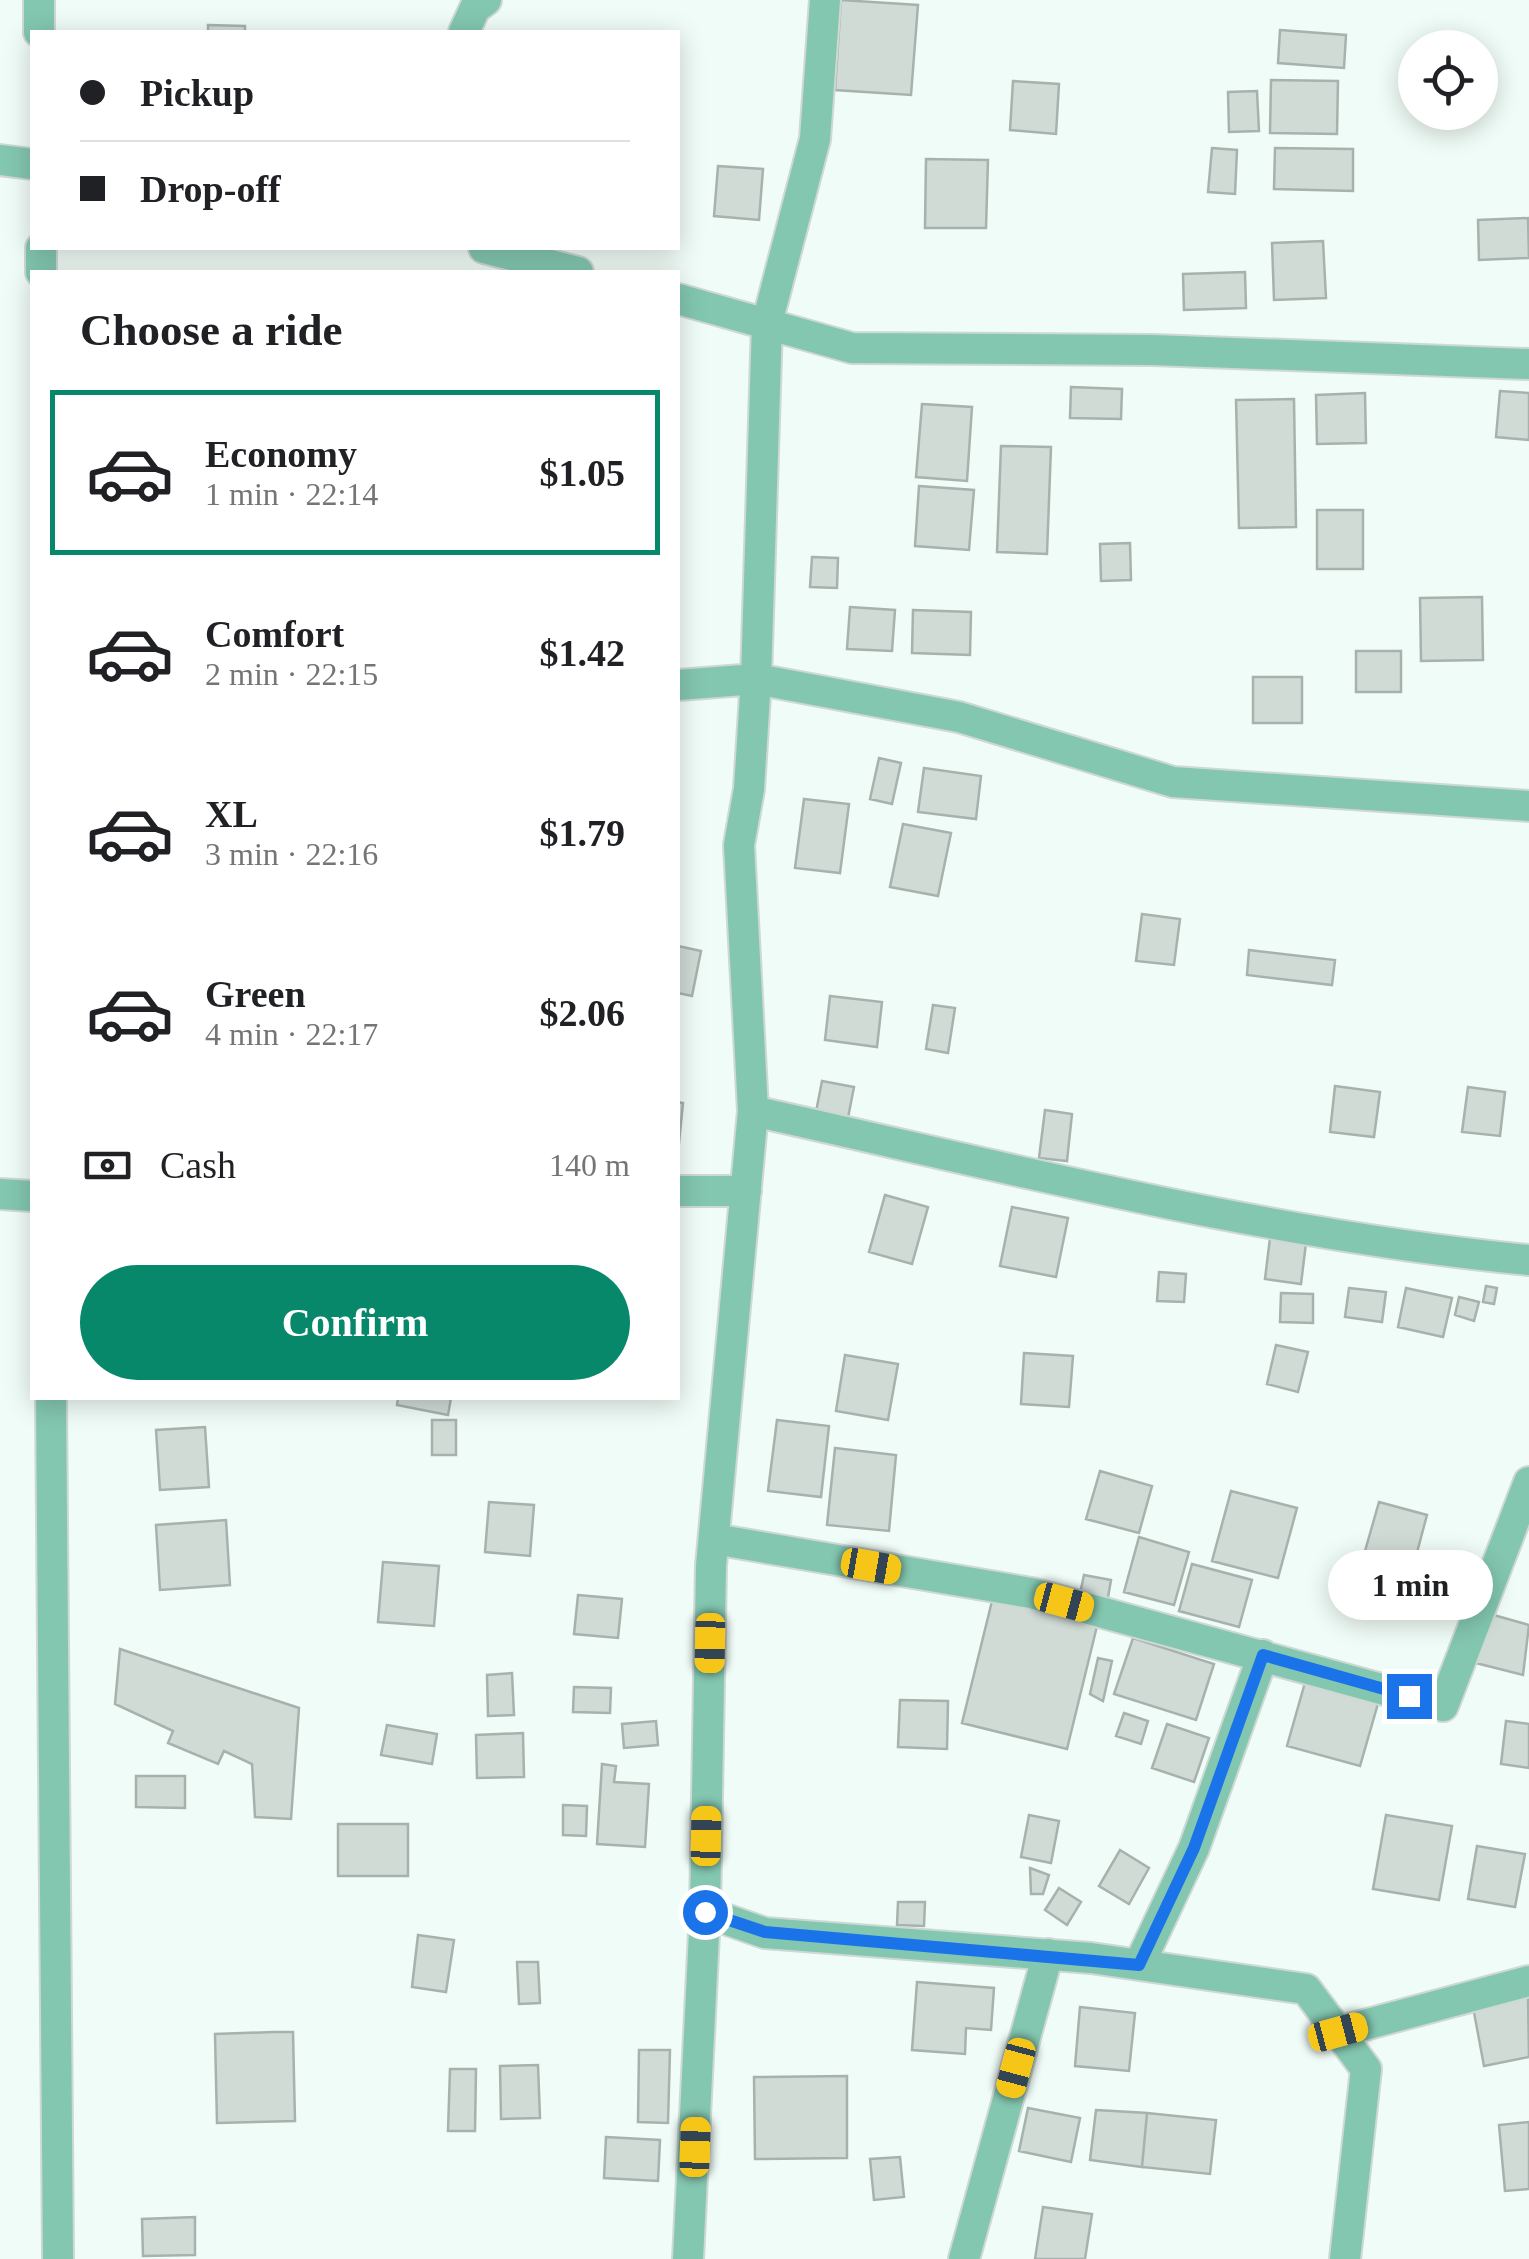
<!DOCTYPE html>
<html lang="en">
<head>
<meta charset="utf-8">
<style>
  :root { --surface:#fff; --page:#f2f2f2; --text:#202124; --muted:#757577; --line:#e0e0e0; --accent:#08886b }
  body { margin:0; font-family:"Times New Roman",serif; background:var(--page); color:var(--text); height:100vh; display:flex; flex-direction:column; font-size:38px; white-space:nowrap }
  * { box-sizing:border-box; margin:0 }
  p { font-size:32px; color:var(--muted) }
  .icon { flex:none; width:55px; height:55px; fill:none; stroke:currentColor; stroke-width:2; stroke-linecap:round; stroke-linejoin:round }
  .map { position:relative; flex:1; overflow:hidden }
  .drawer { position:absolute; left:30px; top:270px; width:650px; height:1130px; display:flex; flex-direction:column; background:var(--surface); border-radius:0px; box-shadow:0 5px 25px #0003 }
  .drawer>* { flex:none }
  .guide { position:absolute; left:30px; top:30px; width:650px; height:220px; border-radius:0px; box-shadow:0 5px 25px #0003; display:grid; align-content:center; height:220px; padding:0 50px; background:var(--surface) }
  .tools { position:absolute; left:1398px; top:30px; display:grid; gap:20px }
  .tools a { display:grid; place-items:center; width:100px; height:100px; border-radius:50%; background:var(--surface); box-shadow:0 5px 25px #0003; font-size:50px }
  .end { position:absolute; width:45px; height:45px; margin:-22px; border:12px solid #1a73e8; background:#fff; box-shadow:0 0 0 5px #fff }
  .from { border-radius:50% }
  .bubble { position:absolute; height:70px; border-radius:35px; background:var(--surface); box-shadow:0 5px 25px #0003; font-size:32px; font-weight:600; line-height:70px; text-align:center }
  .car { position:absolute; width:30px; height:60px; margin:-30px -15px; border-radius:12px; box-shadow:0 0 8px 2px #0007; background:linear-gradient(#f5c518 24%,#345 0 40%,#f5c518 0 76%,#345 0 86%,#f5c518 0) }
  .guide b { display:flex; align-items:center; gap:35px; height:95px; font-size:38px }
  .guide b+b { border-top:2px solid var(--line) }
  .guide i { width:25px; height:25px; background:var(--text) }
  ul { padding:0; list-style:none }
  li { display:flex; align-items:center; gap:30px; height:165px; margin:0 20px 15px; padding:0 30px; border:5px solid transparent; border-radius:0px }
  li div { flex:1 }
  li b { display:block; font-size:38px }
  li em { font-style:normal; font-weight:600 }
  li.selected { border-color:var(--accent) }
  li>.icon { width:90px; height:90px; stroke-width:1.5 }
  h2 { padding:0 50px; font-size:45px; line-height:120px }
  .pay { display:flex; align-items:center; gap:25px; height:110px; padding:0 50px; font-size:38px }
  .pay p { margin-inline-start:auto }
  .primary-button { display:flex; gap:20px; margin-top:auto; padding:20px 50px }
  .primary-button a { flex:1; height:115px; border-radius:60px; background:var(--accent); color:#fff; font-size:40px; font-weight:600; line-height:115px; text-align:center }
  .map>svg:first-child { display:block }
  .building { fill:#d0dbd6; stroke:#a7b2ae; stroke-width:2.5 }
  .lines { fill:none; stroke-linecap:round; stroke-linejoin:round }
  .minor-casing { stroke:#ced8d4; stroke-width:34 }
  .minor { stroke:#83c7b0; stroke-width:30 }
  .route { stroke:#1a73e8; stroke-width:12 }
</style>
</head>
<body>
<div class="map">
<svg width="1529" height="2259" viewBox="0 0 1529 2259">
  <rect width="100%" height="100%" fill="#f0fcf7"/>
  <!-- building -->
  <path class="building" d="M841 0 918 5 911 95 835 90Z
    M208 25 245 26V32H208Z
    M1280 30 1346 35 1344 68 1278 63Z
    M1271 80 1338 81 1337 134 1270 133Z
    M1013 81 1059 84 1056 134 1010 130Z
    M1257 91 1259 131 1229 132 1228 92Z
    M1212 148 1237 150 1235 194 1208 192Z
    M1275 148 1353 149V191L1274 189Z
    M926 159 988 160 986 228H925Z
    M718 166 763 169 759 220 714 216Z
    M1528 218 1529 258 1479 260 1478 220Z
    M1323 241 1326 298 1274 300 1272 243Z
    M1245 272 1246 308 1184 310 1183 274Z
    M1071 387 1122 389 1121 419 1070 418Z
    M1500 391 1529 393V440L1496 437Z
    M1365 393 1366 443 1317 444 1316 395Z
    M1294 399 1296 527 1239 528 1236 400Z
    M922 404 972 407 967 481 916 477Z
    M1001 446 1051 447 1047 554 997 552Z
    M919 486 974 490 969 550 915 546Z
    M1317 510H1363V569H1317Z
    M1130 543 1131 580 1101 581 1100 544Z
    M812 557 838 558 837 588 810 587Z
    M1482 597 1483 660 1421 661 1420 598Z
    M850 607 895 610 892 651 847 649Z
    M913 610 971 612 970 655 912 653Z
    M1356 651H1401V692H1356Z
    M1253 677H1302V723H1253Z
    M879 758 901 763 892 804 870 799Z
    M924 768 981 776 976 819 918 812Z
    M804 799 849 804 840 873 795 868Z
    M903 824 951 833 938 896 890 887Z
    M1142 914 1180 919 1174 965 1136 961Z
    M678 946 701 951 692 996 678 993Z
    M1249 950 1335 960 1332 985 1247 975Z
    M830 996 882 1002 877 1047 825 1040Z
    M933 1005 955 1008 948 1053 926 1049Z
    M822 1081 854 1087 847 1123 815 1117Z
    M1335 1086 1380 1092 1374 1137 1330 1132Z
    M1468 1087 1505 1092 1500 1136 1462 1132Z
    M678 1102 683 1103 679 1143H678Z
    M1045 1110 1072 1114 1067 1161 1039 1158Z
    M885 1195 928 1207 912 1264 869 1252Z
    M1012 1207 1068 1218 1056 1277 1000 1266Z
    M1270 1238 1306 1243 1301 1284 1265 1279Z
    M1159 1272 1186 1274 1184 1302 1157 1301Z
    M1486 1286 1497 1288 1494 1304 1483 1302Z
    M1349 1288 1386 1292 1382 1322 1345 1317Z
    M1406 1288 1452 1298 1443 1337 1398 1327Z
    M1281 1293 1313 1294V1323L1280 1322Z
    M1459 1297 1479 1302 1474 1321 1455 1315Z
    M1276 1345 1308 1352 1298 1392 1267 1384Z
    M1024 1353 1073 1356 1069 1407 1021 1404Z
    M845 1355 898 1364 888 1420 836 1411Z
    M398 1398H451L448 1415 397 1405Z
    M432 1420H456V1455H432Z
    M777 1420 829 1426 821 1497 768 1491Z
    M205 1427 209 1487 160 1490 156 1430Z
    M835 1448 896 1455 889 1531 827 1525Z
    M1100 1471 1152 1486 1139 1533 1086 1519Z
    M1231 1491 1297 1508 1278 1578 1212 1561Z
    M489 1502 534 1505 530 1556 485 1552Z
    M1379 1502 1427 1515 1412 1571 1363 1558Z
    M226 1520 230 1585 160 1590 156 1525Z
    M1139 1537 1189 1552 1174 1605 1124 1592Z
    M383 1562 439 1566 434 1626 378 1622Z
    M1192 1564 1252 1580 1239 1627 1179 1611Z
    M1084 1575 1111 1580 1106 1609 1078 1603Z
    M578 1595 622 1599 618 1638 574 1634Z
    M993 1597 1098 1622 1067 1749 962 1723Z
    M1490 1614 1529 1625 1523 1675 1476 1663Z
    M1133 1638 1214 1664 1196 1720 1114 1694Z
    M120 1649 299 1708 291 1819 255 1817 252 1764 224 1751 218 1764 168 1743 173 1731 115 1704Z
    M1098 1658 1112 1661 1103 1701 1090 1694Z
    M512 1673 514 1715 488 1716 487 1675Z
    M1306 1679 1379 1700 1360 1766 1287 1746Z
    M574 1687 611 1688 610 1713 573 1712Z
    M900 1700 948 1701 947 1749 898 1747Z
    M1124 1713 1148 1721 1141 1744 1116 1736Z
    M656 1721 658 1745 624 1748 622 1724Z
    M1506 1721 1529 1724V1768L1501 1764Z
    M1167 1724 1209 1738 1194 1782 1152 1768Z
    M387 1725 437 1734 432 1764 381 1755Z
    M523 1733 524 1777 477 1778 476 1735Z
    M602 1764 616 1766 614 1782 649 1784 645 1847 597 1844Z
    M136 1776H185V1808L136 1807Z
    M563 1805 587 1806 586 1836 563 1835Z
    M1029 1815 1059 1821 1051 1863 1021 1857Z
    M1386 1815 1452 1826 1439 1900 1373 1889Z
    M338 1824H408V1876H338Z
    M1477 1846 1525 1854 1515 1907 1468 1899Z
    M1120 1850 1149 1868 1129 1904 1099 1886Z
    M1030 1868 1049 1875 1043 1894H1031Z
    M1059 1888 1081 1902 1067 1925 1045 1910Z
    M898 1902H925L924 1926 897 1925Z
    M418 1935 454 1940 446 1992 412 1987Z
    M517 1962H538L540 2003 519 2004Z
    M917 1982 994 1988 991 2030 966 2028 965 2054 912 2050Z
    M1528 1997 1529 2057 1484 2066 1473 2007Z
    M1080 2007 1135 2013 1129 2071 1075 2066Z
    M273 2032H293L295 2121 217 2123 215 2034Z
    M639 2050H670L668 2123 638 2122Z
    M538 2065 540 2118 501 2119 500 2066Z
    M450 2069H476L475 2131H448Z
    M847 2076V2158L755 2159 754 2077Z
    M1028 2108 1080 2118 1071 2162 1019 2151Z
    M1096 2110 1147 2113 1142 2167 1090 2160Z
    M1147 2113 1216 2120 1210 2174 1142 2167Z
    M1529 2122V2189L1505 2191 1499 2125Z
    M606 2137 660 2140 658 2181 604 2178Z
    M900 2157 904 2197 874 2200 870 2159Z
    M1043 2207 1092 2214 1085 2259H1035Z
    M195 2217V2255L143 2256 142 2219Z"/>
  <g class="lines">
    <!-- minor casing -->
    <g class="minor-casing">
      <path id="minor" d="M39 0V32
        M464 32 475 8 486 0
        M0 160 32 164
        M41 248V272
        M484 248 578 272
        M678 299 852 348 1153 350 1529 364
        M678 685 756 679 959 717 1173 782 1529 806
        M753 1111C1010 1168 1267 1235 1529 1260
        M678 1191H746
        M0 1194 32 1196
        M51 1398 58 2259
        M714 1539 1031 1593 1443 1706 1529 1482
        M705 1912 765 1933 1091 1958 1306 1989 1366 2069 1345 2259
        M1139 1965 1194 1848 1263 1655
        M1338 2032 1529 1981
        M688 2259 705 1912 711 1566 753 1111 739 845 749 789 756 679 767 323 815 139 825 0
        M964 2259 1048 1954"/>
    </g>
    <!-- minor -->
    <use href="#minor" class="minor"/>
  </g>
  <g class="lines">
    <!-- route -->
    <path class="route" d="M705 1912 765 1932 1139 1965 1194 1848 1263 1655 1409 1696"/>
  </g>
</svg>
<div class="tools">
<a><svg class="icon" aria-label="locate" viewBox="0 0 24 24"><circle cx="12" cy="12" r="6"/><path d="M12 2v4M12 18v4M2 12h4M18 12h4"/></svg></a>
</div>
<i class="end from" style="left:705px;top:1912px"></i>
<i class="end" style="left:1409px;top:1696px"></i>
<div class="bubble" style="left:1328px;top:1550px;width:165px">1 min</div>
<i class="car" style="left:871px;top:1566px;rotate:100deg"></i>
<i class="car" style="left:1064px;top:1602px;rotate:105deg"></i>
<i class="car" style="left:710px;top:1643px;rotate:181deg"></i>
<i class="car" style="left:706px;top:1836px;rotate:1deg"></i>
<i class="car" style="left:1338px;top:2032px;rotate:75deg"></i>
<i class="car" style="left:1016px;top:2068px;rotate:195deg"></i>
<i class="car" style="left:695px;top:2147px;rotate:2deg"></i>
<div class="guide">
<b><i class="from"></i>Pickup</b>
<b><i></i>Drop-off</b>
</div>
<section class="drawer">
<h2>Choose a ride</h2>
<ul>
<li class="selected"><svg class="icon" aria-label="car" viewBox="0 0 24 24"><path d="M5 17H2v-5l4-1 3-4h7l3 4 3 1v5h-3M9 17h6M6 11h13"/><circle cx="7" cy="17" r="2"/><circle cx="17" cy="17" r="2"/></svg><div><b>Economy</b><p>1 min · 22:14</p></div><em>$1.05</em></li>
<li><svg class="icon" aria-label="car" viewBox="0 0 24 24"><path d="M5 17H2v-5l4-1 3-4h7l3 4 3 1v5h-3M9 17h6M6 11h13"/><circle cx="7" cy="17" r="2"/><circle cx="17" cy="17" r="2"/></svg><div><b>Comfort</b><p>2 min · 22:15</p></div><em>$1.42</em></li>
<li><svg class="icon" aria-label="car" viewBox="0 0 24 24"><path d="M5 17H2v-5l4-1 3-4h7l3 4 3 1v5h-3M9 17h6M6 11h13"/><circle cx="7" cy="17" r="2"/><circle cx="17" cy="17" r="2"/></svg><div><b>XL</b><p>3 min · 22:16</p></div><em>$1.79</em></li>
<li><svg class="icon" aria-label="car" viewBox="0 0 24 24"><path d="M5 17H2v-5l4-1 3-4h7l3 4 3 1v5h-3M9 17h6M6 11h13"/><circle cx="7" cy="17" r="2"/><circle cx="17" cy="17" r="2"/></svg><div><b>Green</b><p>4 min · 22:17</p></div><em>$2.06</em></li>
</ul>
<div class="pay"><svg class="icon" aria-label="cash" viewBox="0 0 24 24"><path d="M3 7h18v10H3z"/><circle cx="12" cy="12" r="2"/></svg>Cash<p>140 m</p></div>
<div class="primary-button"><a>Confirm</a></div>
</section>
</div>
</body>
</html>
